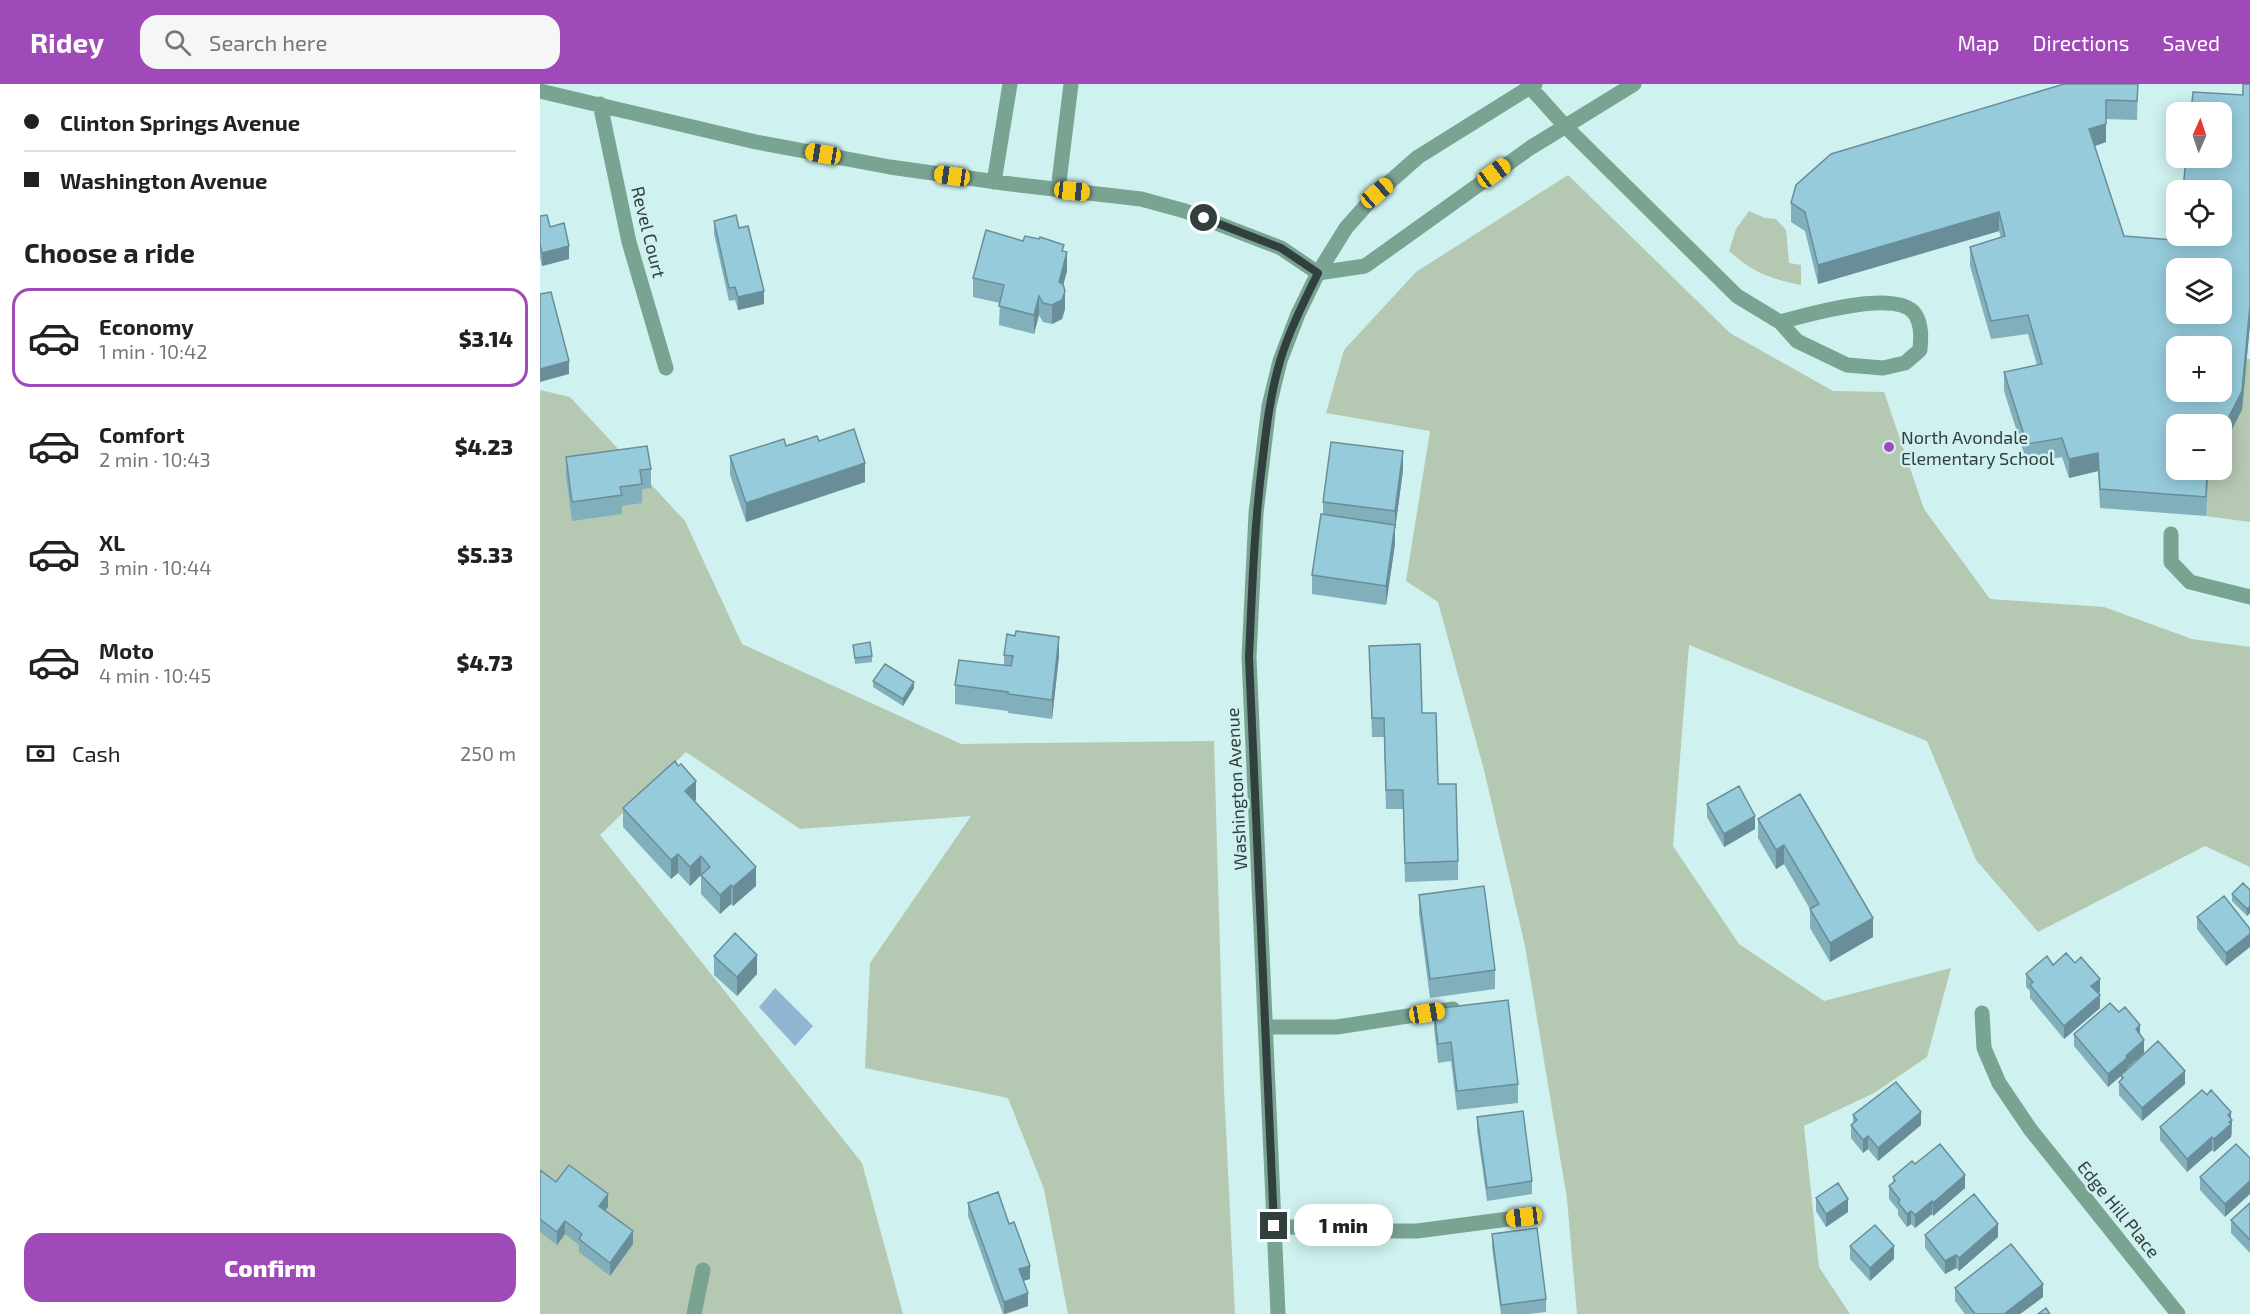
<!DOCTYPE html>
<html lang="en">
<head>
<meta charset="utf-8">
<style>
  :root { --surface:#fff; --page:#f6f6f6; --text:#222; --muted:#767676; --line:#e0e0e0; --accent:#9f4ab8 }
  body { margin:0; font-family:"Exo 2",sans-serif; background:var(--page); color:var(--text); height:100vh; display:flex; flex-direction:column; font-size:22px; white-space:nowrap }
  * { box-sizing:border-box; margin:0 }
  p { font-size:20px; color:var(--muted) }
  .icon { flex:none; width:33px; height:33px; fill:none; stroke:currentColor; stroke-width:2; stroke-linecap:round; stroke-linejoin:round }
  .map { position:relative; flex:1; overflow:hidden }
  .side { display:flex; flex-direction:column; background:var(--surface); width:540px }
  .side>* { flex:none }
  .hud { display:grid; align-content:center; height:132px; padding:0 24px; background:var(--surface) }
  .needle { width:39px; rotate:3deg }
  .fabs { position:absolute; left:1626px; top:18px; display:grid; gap:12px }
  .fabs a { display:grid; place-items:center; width:66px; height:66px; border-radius:12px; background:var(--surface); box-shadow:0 3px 15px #0003; font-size:30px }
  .end { position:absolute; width:27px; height:27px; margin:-14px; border:8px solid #313f3e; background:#fff; box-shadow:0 0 0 3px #fff }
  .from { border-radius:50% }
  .bubble { position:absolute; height:42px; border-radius:18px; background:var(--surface); box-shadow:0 3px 15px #0003; font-size:20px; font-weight:800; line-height:42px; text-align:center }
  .car { position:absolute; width:18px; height:36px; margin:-18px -9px; border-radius:8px; box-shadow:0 0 4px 2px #0007; background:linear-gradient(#f5c518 24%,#345 0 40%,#f5c518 0 76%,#345 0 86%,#f5c518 0) }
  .hud b { display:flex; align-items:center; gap:21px; height:57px; font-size:22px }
  .hud b+b { border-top:2px solid var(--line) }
  .hud i { width:15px; height:15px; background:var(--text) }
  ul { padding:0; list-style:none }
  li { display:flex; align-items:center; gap:18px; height:99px; margin:0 12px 9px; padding:0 12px; border:3px solid transparent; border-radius:18px }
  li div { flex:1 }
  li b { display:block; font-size:22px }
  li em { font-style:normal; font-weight:800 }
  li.selected { border-color:var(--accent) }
  li>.icon { width:54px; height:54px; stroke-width:1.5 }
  h2 { padding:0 24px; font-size:27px; line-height:72px }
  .pay { display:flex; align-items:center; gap:15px; height:66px; padding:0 24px; font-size:22px }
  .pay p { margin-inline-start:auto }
  .button { display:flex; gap:12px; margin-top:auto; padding:12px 24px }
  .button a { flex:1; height:69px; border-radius:18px; background:var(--accent); color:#fff; font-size:24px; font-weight:800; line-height:69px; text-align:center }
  header { display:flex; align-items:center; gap:36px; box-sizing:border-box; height:84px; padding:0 30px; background:var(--accent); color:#fff }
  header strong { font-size:28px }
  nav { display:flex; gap:33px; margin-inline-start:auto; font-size:21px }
  .search { width:420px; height:54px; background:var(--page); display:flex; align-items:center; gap:15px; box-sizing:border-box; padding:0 21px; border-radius:18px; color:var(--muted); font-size:22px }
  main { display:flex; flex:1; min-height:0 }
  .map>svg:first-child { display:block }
  .green { fill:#b5c8b2 }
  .water { fill:#90b6d3 }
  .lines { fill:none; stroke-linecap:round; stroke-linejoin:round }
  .minor { stroke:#79a491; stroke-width:15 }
  .wall { fill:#81afbc }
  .shaded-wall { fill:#698e99 }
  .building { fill:#96cbdb; stroke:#698e99; stroke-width:1.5; fill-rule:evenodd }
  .route { stroke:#313f3e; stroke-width:8 }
  .poi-dot { fill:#9f4ab8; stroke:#cff1ef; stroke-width:2 }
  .labels { text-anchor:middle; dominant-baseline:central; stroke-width:5; stroke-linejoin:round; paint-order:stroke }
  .street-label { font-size:18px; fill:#313f3e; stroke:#cff1ef }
  .poi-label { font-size:18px; fill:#313f3e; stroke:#cff1ef; text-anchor:start }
</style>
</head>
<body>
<header>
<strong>Ridey</strong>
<div class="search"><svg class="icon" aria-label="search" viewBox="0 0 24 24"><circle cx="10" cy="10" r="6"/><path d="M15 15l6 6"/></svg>Search here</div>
<nav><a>Map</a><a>Directions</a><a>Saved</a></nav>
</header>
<main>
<section class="side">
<div class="hud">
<b><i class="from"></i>Clinton Springs Avenue</b>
<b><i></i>Washington Avenue</b>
</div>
<h2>Choose a ride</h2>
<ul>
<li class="selected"><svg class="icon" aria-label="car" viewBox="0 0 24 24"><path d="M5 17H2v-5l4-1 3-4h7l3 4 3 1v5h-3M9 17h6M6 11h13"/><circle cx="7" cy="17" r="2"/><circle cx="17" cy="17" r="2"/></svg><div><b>Economy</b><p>1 min · 10:42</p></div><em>$3.14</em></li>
<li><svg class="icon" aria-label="car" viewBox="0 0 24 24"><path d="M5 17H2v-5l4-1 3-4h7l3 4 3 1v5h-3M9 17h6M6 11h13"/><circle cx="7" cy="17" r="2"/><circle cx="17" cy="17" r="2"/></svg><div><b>Comfort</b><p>2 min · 10:43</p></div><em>$4.23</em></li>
<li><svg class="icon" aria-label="car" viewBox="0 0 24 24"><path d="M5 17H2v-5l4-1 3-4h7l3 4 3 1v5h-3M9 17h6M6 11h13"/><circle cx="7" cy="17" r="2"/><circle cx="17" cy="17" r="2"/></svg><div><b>XL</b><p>3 min · 10:44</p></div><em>$5.33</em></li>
<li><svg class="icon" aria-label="car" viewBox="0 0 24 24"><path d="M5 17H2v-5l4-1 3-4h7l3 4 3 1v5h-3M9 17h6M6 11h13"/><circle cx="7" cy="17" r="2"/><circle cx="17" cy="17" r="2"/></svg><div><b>Moto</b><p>4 min · 10:45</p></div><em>$4.73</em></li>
</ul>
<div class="pay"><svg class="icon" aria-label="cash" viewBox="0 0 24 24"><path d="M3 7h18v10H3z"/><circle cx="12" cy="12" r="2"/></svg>Cash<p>250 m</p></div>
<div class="button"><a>Confirm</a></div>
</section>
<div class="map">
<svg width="1710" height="1230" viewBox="0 0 1710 1230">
  <rect width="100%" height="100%" fill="#cff1ef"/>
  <!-- green -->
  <path class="green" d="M1028 91 1190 249 1293 307 1344 308 1384 425 1450 515 1564 523 1652 555 1710 563V783L1665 762 1498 848 1436 776 1387 657 1149 561 1133 762 1199 860 1284 917 1411 884 1387 973 1334 1009 1264 1042 1279 1183 1310 1230H1037L1027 1115 985 862 944 686 898 518 866 497 890 347 786 329 804 266 876 188Z
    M1209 127 1225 134 1236 135 1246 146 1249 179 1261 181V201C1228 194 1214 189 1189 167L1196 145Z
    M1707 275H1710V438L1666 432 1668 391 1671 386H1682V365Z
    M0 306 30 313 145 437 202 560 421 660 674 657 684 1005 695 1230H528L504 1105 468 1014 325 984 330 879 431 732 260 745 146 668 60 751 322 1079 363 1230H0Z"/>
  <!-- water -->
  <path class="water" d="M235 904 273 942 255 962 219 923Z"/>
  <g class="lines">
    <!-- minor -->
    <path class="minor" d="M990 3 1025 42 1197 212 1240 238 1257 257 1307 281 1343 284 1365 279 1380 266C1381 254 1382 241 1375 230 1357 204 1266 231 1240 238
      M0 7 216 58 350 83 471 100 601 115 645 127 741 164 778 189
      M60 20 89 158 126 284
      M454 98 470 0
      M518 106 531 0
      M778 189 825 182 990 64 1094 0
      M1631 450V478L1650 498 1710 513
      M1442 929 1444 964 1459 999 1490 1045 1638 1230
      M726 943H797L913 925
      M734 1142 822 1147H877L984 1133
      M154 1230 163 1186
      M738 1230 709 573 716 429 729 322 740 277 758 230 778 189 806 144 837 109 878 73 995 0"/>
  </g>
  <!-- wall -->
  <path class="wall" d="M1598 0 1597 36 1566 35V58L1555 62 1584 152 1683 160V140H1682V106L1703 11 1710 0V240L1702 326 1636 386H1671L1668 391 1666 432 1560 424 1558 387 1529 394 1522 373 1487 379 1464 307V288L1497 281 1488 250 1451 255 1430 182V163L1461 154 1459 147 1278 200 1265 147 1251 138V119Z
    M0 132 10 143 29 175 2 182 0 173Z
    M174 137 199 144 224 220 198 226 195 216 189 217 174 150Z
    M524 167 527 187 523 201 525 225 522 235 512 240 503 238 499 231 494 250 459 241 460 219 433 213V194Z
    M279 357 325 398 206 438 190 391V372Z
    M26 373 111 385V404L102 405V419L82 422V430L32 437 26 392Z
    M863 386 855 446V460L846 521 772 510V491L783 430V418Z
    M313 561 332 572V578L315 580Z
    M829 562 898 700 918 777V796L865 798 863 725H846L844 653H832Z
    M464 571 519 572 512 635 468 629V627L415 620V601L464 581Z
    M333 597 374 604 363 622 333 603Z
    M156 716 154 717 216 802 193 822 191 820 180 830 161 810V791L150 802 138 789 131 795 83 743V724Z
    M1167 720 1215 745 1184 763 1167 733Z
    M1218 735 1333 853 1290 878 1270 844V825L1244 780 1236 785 1218 754Z
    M1710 806V829L1707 832 1692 817V810Z
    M879 811 955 886V905L890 914 879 830Z
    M1657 833 1710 845 1686 882 1657 845Z
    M174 872 217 890 197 912 174 891Z
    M1513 881 1560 908 1558 909 1560 924 1524 955 1490 914V907L1486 903V890Z
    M894 925 978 1000V1019L917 1026 911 977 898 979 894 944Z
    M1579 928 1600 951 1604 969 1587 984V986L1645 1000 1602 1037 1579 1011V998L1581 996V991L1568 1003 1534 962V950Z
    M1313 1031 1381 1041 1338 1077 1328 1065 1323 1069 1311 1054V1041L1313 1040Z
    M937 1033 992 1097V1110L947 1117 937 1046Z
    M1691 1035 1692 1049 1691 1053 1674 1068 1672 1066 1647 1088 1620 1056V1043Z
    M1710 1074 1685 1133 1660 1106V1093Z
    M1375 1080 1425 1104 1393 1132 1392 1130 1375 1144 1371 1140 1367 1143 1358 1131V1126L1349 1115V1102L1353 1100V1093Z
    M0 1086 16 1098 68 1123 65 1126 93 1160 70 1192 39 1168V1161L25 1150 17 1161 0 1148Z
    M1276 1114 1308 1128 1286 1143 1276 1127Z
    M428 1119 469 1140 490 1195 483 1197 488 1222 466 1230H463L428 1132Z
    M1710 1119V1169L1691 1149V1136Z
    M952 1150 1006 1215V1228L988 1230H961L952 1163Z
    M1385 1151 1458 1153 1419 1187 1416 1184 1405 1190 1385 1164Z
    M1310 1162 1354 1175 1330 1197 1310 1175Z
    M1415 1204 1503 1213 1480 1230H1425L1415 1217Z"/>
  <!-- shaded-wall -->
  <path class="shaded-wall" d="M1566 16V58L1549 64V45Z
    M1459 128V147L1278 200V181Z
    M29 162V175L2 182V169Z
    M527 168V187L519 217V198Z
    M224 207V220L198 226V213Z
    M525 207V225L522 235 512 240V221Z
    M499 212V231L494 250V231Z
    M1710 221V240L1702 326 1682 365V346Z
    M29 277V290L0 298V285Z
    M863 367V386L855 446V427Z
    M1558 369V387L1529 394V375Z
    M325 379V398L206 438V419Z
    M1667 386H1671L1668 391 1666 432Z
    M855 441V460L846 521V502Z
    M519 553V572L512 635V616Z
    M374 598V604L363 622V615Z
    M156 697V716L145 726V707Z
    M1215 732V745L1184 763V750Z
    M1244 761V780L1236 785V766Z
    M138 770V789L131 795V776Z
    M161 772V791L150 802V783Z
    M216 783V802L193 822V803Z
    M191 801V820L180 830V811Z
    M1710 822V829L1707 832V825Z
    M1333 834V853L1290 878V859Z
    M1710 850V863L1686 882V869Z
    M217 871V890L197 912V893Z
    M1560 895V908L1551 915V902Z
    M1560 911V924L1524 955V942Z
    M1600 941V954L1596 945Z
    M1604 956V969L1587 984V987L1568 1003V990L1586 972Z
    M1645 987V1000L1602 1037V1024Z
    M1381 1028V1041L1338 1077V1064Z
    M1691 1028V1037L1692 1036 1691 1053 1674 1068V1055L1688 1031Z
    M1328 1052V1065L1323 1069V1056Z
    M1672 1053V1066L1647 1088V1075Z
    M1425 1091V1104L1393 1132V1119Z
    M1710 1097V1110L1685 1133V1120Z
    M68 1110V1123L59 1134V1122Z
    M1308 1115V1128L1286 1143V1130Z
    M1392 1117V1130L1375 1144V1131Z
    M1371 1127V1140L1367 1143V1130Z
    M25 1137V1150L17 1161V1148Z
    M1458 1140V1153L1419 1187V1174Z
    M93 1147V1160L70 1192V1179Z
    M1354 1162V1175L1330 1197V1184Z
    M1416 1171V1184L1405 1190V1177Z
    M490 1182V1195L479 1198V1185Z
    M1503 1200V1213L1480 1230H1464Z
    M488 1209V1222L464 1230V1218Z"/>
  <!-- building -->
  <path class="building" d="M1524 0H1598L1597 17 1566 16V40L1549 45 1584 152 1683 160V121H1682V106H1643L1646 74H1682V28H1651L1653 8 1703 11V0H1710V221L1702 307 1682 346V340H1636V386H1667L1666 413 1560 405 1558 369 1529 375 1522 354 1487 360 1464 288 1502 280 1488 231 1451 237 1430 163 1465 152 1459 128 1278 181 1265 128 1251 119 1256 101 1291 70ZM1636 184H1682V230H1636ZM1636 262H1682V308H1636Z
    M7 131 10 143 24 139 29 162 2 169 0 160V132Z
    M196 131 199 144 208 142 224 207 198 213 195 203 189 204 174 137Z
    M446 146 483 157 485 152 499 155 500 153 524 161 522 167 527 168 519 198 523 200 525 207 522 216 512 221 503 219 499 212 494 231 459 222 464 201 433 194Z
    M11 208 29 277 0 285V210Z
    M314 345 325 379 206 419 190 372 244 355 246 362 277 352 279 357Z
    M791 358 863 367 855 427 783 418Z
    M107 362 111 385 100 386 102 400 80 403 82 411 32 418 26 373Z
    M781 430 855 441 846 502 772 491Z
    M476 547 519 553 512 616 468 610V608L415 601 419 576 471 582 473 572 464 571 467 550 475 552Z
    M330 558 332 572 315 574 313 561Z
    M880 560 882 629H896L898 700H916L918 777 865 779 863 706H846L844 634H832L829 562Z
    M345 580 374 598 363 615 333 597Z
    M135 677 138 682 141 680 156 697 145 707 216 783 193 803 191 801 180 811 161 791 170 783 161 772 150 783 138 770 131 776 83 724Z
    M1199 702 1215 732 1184 750 1167 720Z
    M1260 710 1333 834 1290 859 1270 825 1279 820 1244 761 1236 766 1218 735Z
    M1703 799 1710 806V822L1707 825 1692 810Z
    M944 802 955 886 890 895 879 811Z
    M1684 812 1710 845V850L1686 869 1657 833Z
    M195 849 217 871 197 893 174 872Z
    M1526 869 1535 879 1541 873 1560 895 1551 902 1560 911 1524 942 1490 901 1493 898 1486 890 1507 872 1513 881Z
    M968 916 978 1000 917 1007 911 958 898 960 894 925Z
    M1570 919 1579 928 1585 923 1600 941 1596 945 1604 956 1586 972 1587 974 1568 990 1534 950Z
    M1618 957 1645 987 1602 1024 1579 998 1583 994 1581 991Z
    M1356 998 1381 1028 1338 1064 1328 1052 1323 1056 1311 1041 1317 1036 1313 1031Z
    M1662 1006 1667 1011 1671 1006 1691 1028 1688 1031 1692 1036 1689 1038 1691 1040 1674 1055 1672 1053 1647 1075 1620 1043Z
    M983 1027 992 1097 947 1104 937 1033Z
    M1400 1060 1425 1091 1393 1119 1392 1117 1375 1131 1371 1127 1367 1130 1358 1118 1360 1116 1349 1102 1355 1097 1353 1093 1372 1077 1375 1080Z
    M1696 1060 1710 1074V1097L1685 1120 1660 1093Z
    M29 1081 68 1110 59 1122 93 1147 70 1179 39 1155 42 1150 25 1137 17 1148 0 1135V1086L16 1098Z
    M1298 1099 1308 1115 1286 1130 1276 1114Z
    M458 1108 469 1140 474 1138 490 1182 479 1185 488 1209 464 1218 428 1119Z
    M1434 1110 1458 1140 1419 1174 1416 1171 1405 1177 1385 1151Z
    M1710 1119V1156L1691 1136Z
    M1335 1141 1354 1162 1330 1184 1310 1162Z
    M997 1144 1006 1215 961 1221 952 1150Z
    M1471 1160 1503 1200 1464 1230H1435L1415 1204Z
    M1506 1224 1510 1230H1498Z"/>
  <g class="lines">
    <!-- route -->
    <path class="route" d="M664 134 741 164 778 189C764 218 749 247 740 277 730 311 726 346 722 381 714 445 712 509 709 573L734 1142"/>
  </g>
  <!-- markers -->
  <circle class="poi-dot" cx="1349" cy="363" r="6"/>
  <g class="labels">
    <!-- street labels -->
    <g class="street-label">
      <text transform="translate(109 148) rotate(76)">Revel Court</text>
      <text transform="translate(696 705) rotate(-93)">Washington Avenue</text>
      <text transform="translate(1579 1125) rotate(51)">Edge Hill Place</text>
    </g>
    <!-- poi labels -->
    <g class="poi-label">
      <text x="1361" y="353">North Avondale<tspan x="1361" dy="21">Elementary School</tspan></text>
    </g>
  </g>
</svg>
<div class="fabs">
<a><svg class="needle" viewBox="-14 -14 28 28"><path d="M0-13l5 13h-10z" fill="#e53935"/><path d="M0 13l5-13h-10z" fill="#767676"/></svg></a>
<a><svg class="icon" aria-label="locate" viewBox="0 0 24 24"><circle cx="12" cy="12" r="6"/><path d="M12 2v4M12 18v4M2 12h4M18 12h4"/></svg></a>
<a><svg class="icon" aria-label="layers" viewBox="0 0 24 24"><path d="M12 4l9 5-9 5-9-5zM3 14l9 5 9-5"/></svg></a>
<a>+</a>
<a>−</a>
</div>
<i class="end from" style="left:664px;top:134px"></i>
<i class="end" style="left:734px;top:1142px"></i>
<div class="bubble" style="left:754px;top:1120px;width:99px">1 min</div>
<i class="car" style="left:283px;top:70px;rotate:280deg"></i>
<i class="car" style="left:954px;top:89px;rotate:54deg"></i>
<i class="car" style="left:412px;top:92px;rotate:278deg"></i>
<i class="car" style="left:532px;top:107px;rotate:96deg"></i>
<i class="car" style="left:837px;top:109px;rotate:49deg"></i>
<i class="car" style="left:887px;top:929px;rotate:81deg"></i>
<i class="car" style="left:984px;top:1133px;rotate:263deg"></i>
</div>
</main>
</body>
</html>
